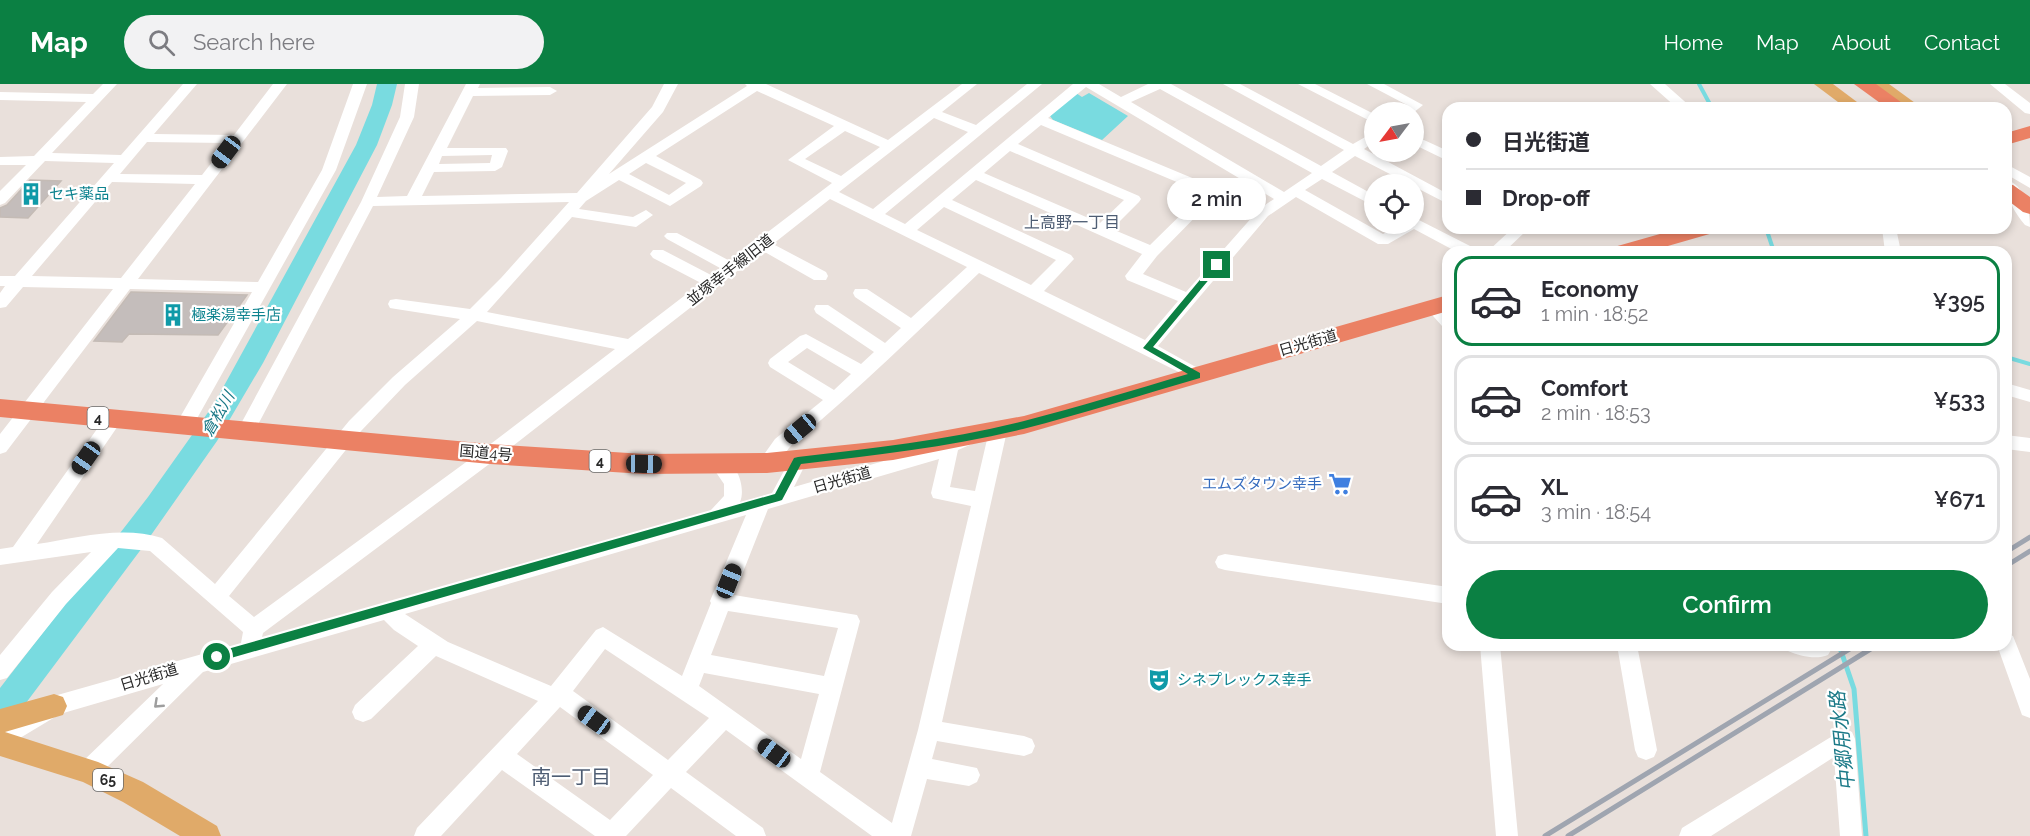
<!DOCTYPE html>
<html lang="en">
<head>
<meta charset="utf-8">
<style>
  :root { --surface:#fff; --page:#f2f2f3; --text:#2b2b33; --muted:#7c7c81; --line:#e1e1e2; --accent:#0b8043 }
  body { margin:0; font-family:Raleway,"Noto Sans JP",sans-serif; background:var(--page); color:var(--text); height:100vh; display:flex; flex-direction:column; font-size:22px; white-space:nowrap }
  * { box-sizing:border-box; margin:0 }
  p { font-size:20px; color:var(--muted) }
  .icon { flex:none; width:33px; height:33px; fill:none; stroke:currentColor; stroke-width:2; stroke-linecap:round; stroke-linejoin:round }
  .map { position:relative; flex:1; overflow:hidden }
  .side { position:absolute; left:1442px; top:162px; width:570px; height:405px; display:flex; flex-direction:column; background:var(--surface); border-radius:18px; box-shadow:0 3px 9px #0003 }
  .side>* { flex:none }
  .guide { position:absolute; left:1442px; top:18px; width:570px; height:132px; border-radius:18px; box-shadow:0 3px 9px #0003; display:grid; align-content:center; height:132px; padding:0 24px; background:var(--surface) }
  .needle { width:39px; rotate:238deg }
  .tools { position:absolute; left:1364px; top:18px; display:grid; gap:12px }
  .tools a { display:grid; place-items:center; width:60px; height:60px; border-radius:50%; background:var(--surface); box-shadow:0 3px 9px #0003; font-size:30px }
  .end { position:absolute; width:27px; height:27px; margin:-14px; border:8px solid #0b8043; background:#fff; box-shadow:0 0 0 3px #fff }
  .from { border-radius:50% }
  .bubble { position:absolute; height:42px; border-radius:21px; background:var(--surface); box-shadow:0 3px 9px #0003; font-size:20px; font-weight:600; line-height:42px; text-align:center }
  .car { position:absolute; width:18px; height:36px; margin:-18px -9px; border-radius:8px; box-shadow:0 0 4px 2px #0007; background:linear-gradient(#222 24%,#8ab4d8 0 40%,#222 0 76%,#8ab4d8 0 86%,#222 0) }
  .guide b { display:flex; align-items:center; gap:21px; height:57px; font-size:22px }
  .guide b+b { border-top:2px solid var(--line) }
  .guide i { width:15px; height:15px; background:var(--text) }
  ul { padding:10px 0 0; list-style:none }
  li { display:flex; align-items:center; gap:18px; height:90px; margin:0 12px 9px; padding:0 12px; border:3px solid var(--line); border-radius:18px }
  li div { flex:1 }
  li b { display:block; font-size:22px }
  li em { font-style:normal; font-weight:600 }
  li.selected { border-color:var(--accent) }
  li>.icon { width:54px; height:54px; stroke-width:1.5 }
  .action { display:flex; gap:12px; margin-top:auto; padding:12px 24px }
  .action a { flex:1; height:69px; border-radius:36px; background:var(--accent); color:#fff; font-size:24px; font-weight:600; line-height:69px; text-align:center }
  header { display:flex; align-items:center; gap:36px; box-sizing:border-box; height:84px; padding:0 30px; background:var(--accent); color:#fff }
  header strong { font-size:28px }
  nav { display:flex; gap:33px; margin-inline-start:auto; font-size:21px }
  .search { width:420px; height:54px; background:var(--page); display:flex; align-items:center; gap:15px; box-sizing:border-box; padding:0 21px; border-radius:33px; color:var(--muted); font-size:22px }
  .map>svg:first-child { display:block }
  .water { fill:#79dbe0 }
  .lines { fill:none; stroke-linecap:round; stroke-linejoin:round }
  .stream-far1 { stroke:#79dbe0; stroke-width:4 }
  .stream { stroke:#79dbe0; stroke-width:5 }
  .river { fill:#79dbe0; fill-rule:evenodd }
  .building { fill:#c4bdbb; stroke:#c4bbb5; stroke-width:1.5 }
  .minor { fill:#fff; fill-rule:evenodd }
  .major { fill:#e0aa69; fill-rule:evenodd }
  .highway { fill:#eb8164; fill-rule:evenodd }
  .rail { stroke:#9fa5b0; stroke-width:5 }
  .oneway { stroke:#9e9e9e }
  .route { fill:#0b8043 }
  .labels { text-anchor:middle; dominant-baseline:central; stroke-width:4.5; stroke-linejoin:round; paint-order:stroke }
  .shield { fill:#fff; stroke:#686868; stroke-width:1.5 }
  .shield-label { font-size:14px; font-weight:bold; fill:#282828 }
  .culture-label { font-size:15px; fill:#0d838f; stroke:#fff; text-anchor:start }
  .street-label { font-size:15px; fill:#282828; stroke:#fff }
  .shop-label { font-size:15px; fill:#366cbe; stroke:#fff; text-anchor:end }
  .neighbourhood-label { font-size:16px; fill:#4e5d73; stroke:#fff }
  .water-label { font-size:16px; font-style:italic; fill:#1c7a88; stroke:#fff }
  .near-water-label { font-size:20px; font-style:italic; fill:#1c7a88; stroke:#fff }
  .near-neighbourhood-label { font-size:20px; fill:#4e5d73; stroke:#fff }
</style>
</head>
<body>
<header>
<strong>Map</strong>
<div class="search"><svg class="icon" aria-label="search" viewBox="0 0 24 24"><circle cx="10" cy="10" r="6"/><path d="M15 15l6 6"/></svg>Search here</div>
<nav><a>Home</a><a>Map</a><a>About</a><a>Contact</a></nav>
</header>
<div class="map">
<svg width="2030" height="752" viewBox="0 0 2030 752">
  <rect width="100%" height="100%" fill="#e9e0db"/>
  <!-- water -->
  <path class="water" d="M1076 9 1082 13 1089 9 1128 32 1102 56 1053 36 1050 32Z"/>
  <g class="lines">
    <!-- stream-far1 -->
    <path class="stream-far1" d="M1699 0 1712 24
      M1766 144 1774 168
      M2006 273 2030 280"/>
    <!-- stream -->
    <path class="stream" d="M1839 561 1854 605 1866 752"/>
    <!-- river -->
    <path class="river" d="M377 0H397L392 21 377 61 263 279 217 357 142 464 11 639 0 644V604L148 413 214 320 356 61 372 21Z"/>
  </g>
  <!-- building -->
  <path class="building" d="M30 96 61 97 28 134 0 133V124L7 121Z
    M131 208 247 211 218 251 129 250 122 258 94 257Z"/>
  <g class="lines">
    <!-- minor -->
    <path class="minor" d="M103 0H117L52 69 121 71 183 0H197L154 50 234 51 273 0H287L138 195 258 198 322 86 353 0H367L336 86 190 347 184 349 178 347 175 342 252 208 130 205 6 368 0 370V350L113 205 23 203 6 223 0 224V209L5 202H0V192H15L114 79 45 77 5 119 0 121V107L26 81H0V73L34 72 86 18 0 16V8L93 10ZM147 58 227 59 202 91 120 90ZM112 98 195 100 121 194 32 192Z
      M405 0H419L414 33 377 113 407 112 466 0H480L478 4 550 3 557 7 550 11 473 12 447 64H506L508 67 502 83 495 87 434 88 422 112 577 109 652 23 664 0H678L663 28 609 90 747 2 745 0H766L888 56 962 0H977L942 28 976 41 1027 0H1042L885 130 905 140 1073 0H1099L1121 13 1148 0H1171L1321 82 1344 66 1223 0H1240L1353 60 1374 48V58L1364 65 1448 110V120L1355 72 1332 88 1374 111V122L1322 95 1305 106 1383 150 1402 140H1413V133L1474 164 1477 168H1457L1414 145 1388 160H1378L1296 113 1268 132 1158 262 1203 287 1205 291 1203 295 1197 297 979 189C918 247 859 305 794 359 783 368 777 389 761 384L758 379 775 355 823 316 770 283 768 279 770 275 800 252 806 250 861 280 874 268 816 229 814 225 816 221H828L885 259 901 244 855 213 853 209 855 205H867L911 234 967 183 830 115 773 160 826 188 828 192 826 196H814L763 167 496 375 263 549 262 553 711 426 724 412V400L711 381 714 376C734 369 747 402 740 418L772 409 792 372 798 370 804 372 807 377 794 403 925 365 966 348 972 350 975 355 972 360 958 366 950 403 975 407 989 347 992 342 998 340 1004 342 1007 347 942 638 1024 652 1032 655 1035 662 1032 669 1024 672 937 657 932 675 977 684 980 691 977 698 969 702 927 695 911 752H872L726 646 686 688 763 744 766 752H736L671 704 626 752H595L502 686 441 752H414L417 744 538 617 436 572 371 635 363 638 355 635 352 628 355 621 418 562 394 546 384 536 203 588 96 694 88 698 80 694 77 687 80 680 163 600 60 630 0 666V644L54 612 241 559 243 548 150 467 118 464 66 520 7 594 0 596V571L52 508 91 468 0 481V465L13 463 107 331 113 329 119 331 122 336 37 460C77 454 122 441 162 454L215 500 349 337 393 293 460 235 396 225 390 224 388 220 390 216 396 215 470 225 501 194 569 118 373 122 252 352 246 354 240 352 237 347 361 118 400 33ZM1086 3 1274 115 1262 123 1048 34ZM1160 5 1312 89 1284 108 1131 18ZM757 7 834 42 788 76 832 99 730 177 677 149H667L664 152 667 155 720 184 711 191 663 166H653L650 170 653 174 701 199 628 255 487 228 572 133 636 143 653 131 646 126 633 133 579 125 586 117 619 96 670 122 701 102 703 99 701 96 656 72ZM934 34 968 48 873 125 839 108ZM1041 41 1203 109 1150 161 1112 145 1139 118 1141 115 1139 112 1018 60ZM845 47 880 63 841 92 805 75ZM1010 67 1124 116 1100 139 984 89ZM492 71 490 79 439 80 442 72ZM646 79 686 99 669 111 629 90ZM976 96 1142 170 1125 192 1127 196 1178 217 1145 256 1044 207 1074 175 1071 171 952 116ZM1214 114 1254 131 1186 208 1143 190 1157 172ZM944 123 1056 176 1031 201 917 146ZM477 237 615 265 484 365 254 533 229 512 361 347 405 301ZM807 264 851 290 834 306 788 278ZM939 375 931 409 933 414 971 422 918 646 892 739 820 688 860 537 857 531 734 511 768 425ZM746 431 710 517 711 519 682 592 603 543 596 546 551 602 448 558 405 530ZM728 527 838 544 824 592 711 571ZM605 565 709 634 668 676 573 607ZM704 589 819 610 801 675 699 602ZM560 623 653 691 610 736 517 670Z
      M1298 0H1315L1374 30V39Z
      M1367 0H1384L1423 21 1413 29 1400 28 1407 21Z
      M1650 0H1665L1692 24H1677Z
      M1990 0H2005L2030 19V30L2025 29Z
      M1413 51 1448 67V77L1413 60Z
      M2006 80 2030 93V104L2006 90Z
      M2006 96C2025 100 2030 127 2030 143L2025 141C2015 129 2004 111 2006 96Z
      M1513 144H1529L1504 168H1487Z
      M1882 144H1896L1901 168H1885Z
      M1433 217 1439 219 1448 228V244L1442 242 1425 223 1427 219Z
      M2006 299 2030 306V318L2006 311Z
      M2006 351 2030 354V368L2006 365Z
      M1225 470 1448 503V520L1225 486 1218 484 1215 478 1218 472Z
      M2006 549 2013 552 2030 595V634L2022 631 1997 561H2006Z
      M1480 561H1500L1518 752H1496Z
      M1617 561H1637L1657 666 1654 673 1646 676 1638 673 1635 666Z
      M1785 561H1834L1828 571C1816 576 1800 572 1788 567Z
      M1844 645 1852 648 1855 655 1862 752H1840L1834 673 1711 752H1679L1682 744Z"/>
    <!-- major -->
    <path class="major" d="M1814 0H1833L1865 24H1846Z
      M1870 0H1889L1922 24H1903Z
      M54 610 63 613 67 622 63 631 5 648 98 678 143 698 217 742 221 752H180L123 718 83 698 0 672V625Z"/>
    <!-- highway -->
    <path class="highway" d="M1854 0H1876L1909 24H1887Z
      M2030 42V54L2006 61V49Z
      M2006 100 2013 101 2030 113V130L2023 128 2006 115Z
      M1681 144H1717L1713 149 1647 168H1611L1614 163Z
      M1448 211V227L1024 350 893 376 767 389 644 390 490 380 0 333V315L490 360 644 370 767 369 893 356 1024 332Z"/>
    <!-- rail -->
    <path class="rail" d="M2006 468 2030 453
      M2006 482 2030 467
      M1545 752 1856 561
      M1568 752 1877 561"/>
  </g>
  <!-- one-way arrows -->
  <defs><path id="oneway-chevron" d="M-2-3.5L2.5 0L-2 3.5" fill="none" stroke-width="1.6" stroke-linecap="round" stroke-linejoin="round" transform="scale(1.5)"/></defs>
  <use class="oneway" href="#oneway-chevron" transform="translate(158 620) rotate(137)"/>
  <!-- route -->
  <path class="route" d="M1214 179 1221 181 1153 263 1200 289V294C1141 311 1082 330 1023 345 950 363 875 371 801 380L782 416 779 417 217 578 211 573 217 568 775 410 794 374 798 373C873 364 950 356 1024 337 1079 323 1133 306 1188 290L1143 264Z"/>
  <!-- icons -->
  <defs>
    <g id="building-bare" transform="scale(1.8)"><path d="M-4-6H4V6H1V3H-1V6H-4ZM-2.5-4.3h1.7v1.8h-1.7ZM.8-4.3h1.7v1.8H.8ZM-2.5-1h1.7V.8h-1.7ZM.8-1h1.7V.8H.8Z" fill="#0f9aa8" stroke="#fff" stroke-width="2.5" paint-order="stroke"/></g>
    <g id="supermarket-bare" transform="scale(1.8)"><path d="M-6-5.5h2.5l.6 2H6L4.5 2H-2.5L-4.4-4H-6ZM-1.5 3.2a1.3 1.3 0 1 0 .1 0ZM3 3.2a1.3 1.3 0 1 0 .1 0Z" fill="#3f7fe0" stroke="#fff" stroke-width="2.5" paint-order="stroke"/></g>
    <g id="theatre-bare" transform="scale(1.8)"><path d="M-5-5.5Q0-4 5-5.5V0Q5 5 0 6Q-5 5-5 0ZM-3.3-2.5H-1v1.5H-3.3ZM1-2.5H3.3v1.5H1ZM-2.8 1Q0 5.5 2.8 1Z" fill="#0f9aa8" stroke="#fff" stroke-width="2.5" paint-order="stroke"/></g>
  </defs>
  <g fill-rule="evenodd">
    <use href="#building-bare" x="31" y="110"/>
    <use href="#building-bare" x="173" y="231"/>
    <use href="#supermarket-bare" x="1340" y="400"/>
    <use href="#theatre-bare" x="1159" y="596"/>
  </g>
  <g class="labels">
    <!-- shield labels -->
    <g class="shield">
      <rect x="87.5" y="323" width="21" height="22" rx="4.5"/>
      <rect x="589.5" y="366" width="21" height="22" rx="4.5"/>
      <rect x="93" y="685" width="30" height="22" rx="4.5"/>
    </g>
    <g class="shield-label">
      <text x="98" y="334">4</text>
      <text x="600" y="377">4</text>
      <text x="108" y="696">65</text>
    </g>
    <!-- culture labels -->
    <g class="culture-label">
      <text x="49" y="110">セキ薬品</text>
      <text x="191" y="231">極楽湯幸手店</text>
      <text x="1177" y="596">シネプレックス幸手</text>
    </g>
    <!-- street labels -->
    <g class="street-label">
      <text transform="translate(730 186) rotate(-38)">並塚幸手線旧道</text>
      <text transform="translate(1308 259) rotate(-16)">日光街道</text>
      <text transform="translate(486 369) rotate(5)">国道4号</text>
      <text transform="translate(842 396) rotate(-16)">日光街道</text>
      <text transform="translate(149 593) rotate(-17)">日光街道</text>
    </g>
    <!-- shop labels -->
    <g class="shop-label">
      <text x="1322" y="400">エムズタウン幸手</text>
    </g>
    <!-- neighbourhood labels -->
    <g class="neighbourhood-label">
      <text x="1072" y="138">上高野一丁目</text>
    </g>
    <!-- water labels -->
    <g class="water-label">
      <text transform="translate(218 330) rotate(-60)">倉松川</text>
    </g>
    <!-- near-water labels -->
    <g class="near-water-label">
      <text transform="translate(1842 657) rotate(-96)">中郷用水路</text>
    </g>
    <!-- near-neighbourhood labels -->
    <g class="near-neighbourhood-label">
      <text x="571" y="693">南一丁目</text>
    </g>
  </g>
</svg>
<div class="tools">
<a><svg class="needle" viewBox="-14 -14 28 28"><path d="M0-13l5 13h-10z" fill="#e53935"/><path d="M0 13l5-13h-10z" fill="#7c7c81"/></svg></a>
<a><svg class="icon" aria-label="locate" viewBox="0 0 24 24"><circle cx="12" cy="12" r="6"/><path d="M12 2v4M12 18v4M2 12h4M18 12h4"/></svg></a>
</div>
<i class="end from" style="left:217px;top:573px"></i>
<i class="end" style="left:1217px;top:181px"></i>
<div class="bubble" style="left:1167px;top:94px;width:99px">2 min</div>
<i class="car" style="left:226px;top:68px;rotate:217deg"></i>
<i class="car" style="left:800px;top:345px;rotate:230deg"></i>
<i class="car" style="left:86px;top:374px;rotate:215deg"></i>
<i class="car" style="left:644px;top:380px;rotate:91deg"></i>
<i class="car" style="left:729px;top:497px;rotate:22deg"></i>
<i class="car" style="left:594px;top:636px;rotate:306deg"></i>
<i class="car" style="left:774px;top:669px;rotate:306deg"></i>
<div class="guide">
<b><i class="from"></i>日光街道</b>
<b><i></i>Drop-off</b>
</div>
<section class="side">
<ul>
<li class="selected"><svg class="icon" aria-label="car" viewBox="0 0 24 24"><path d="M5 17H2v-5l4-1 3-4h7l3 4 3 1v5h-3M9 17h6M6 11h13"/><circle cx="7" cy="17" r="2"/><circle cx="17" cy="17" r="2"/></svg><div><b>Economy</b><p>1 min · 18:52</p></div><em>¥395</em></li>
<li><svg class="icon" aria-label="car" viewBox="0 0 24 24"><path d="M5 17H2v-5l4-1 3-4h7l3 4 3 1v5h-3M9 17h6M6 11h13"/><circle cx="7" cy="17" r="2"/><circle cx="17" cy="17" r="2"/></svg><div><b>Comfort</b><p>2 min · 18:53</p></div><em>¥533</em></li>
<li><svg class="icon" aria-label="car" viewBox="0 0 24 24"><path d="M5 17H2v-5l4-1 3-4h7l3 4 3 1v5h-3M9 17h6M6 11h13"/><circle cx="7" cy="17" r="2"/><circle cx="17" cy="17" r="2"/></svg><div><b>XL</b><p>3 min · 18:54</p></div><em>¥671</em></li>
</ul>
<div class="action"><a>Confirm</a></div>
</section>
</div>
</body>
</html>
